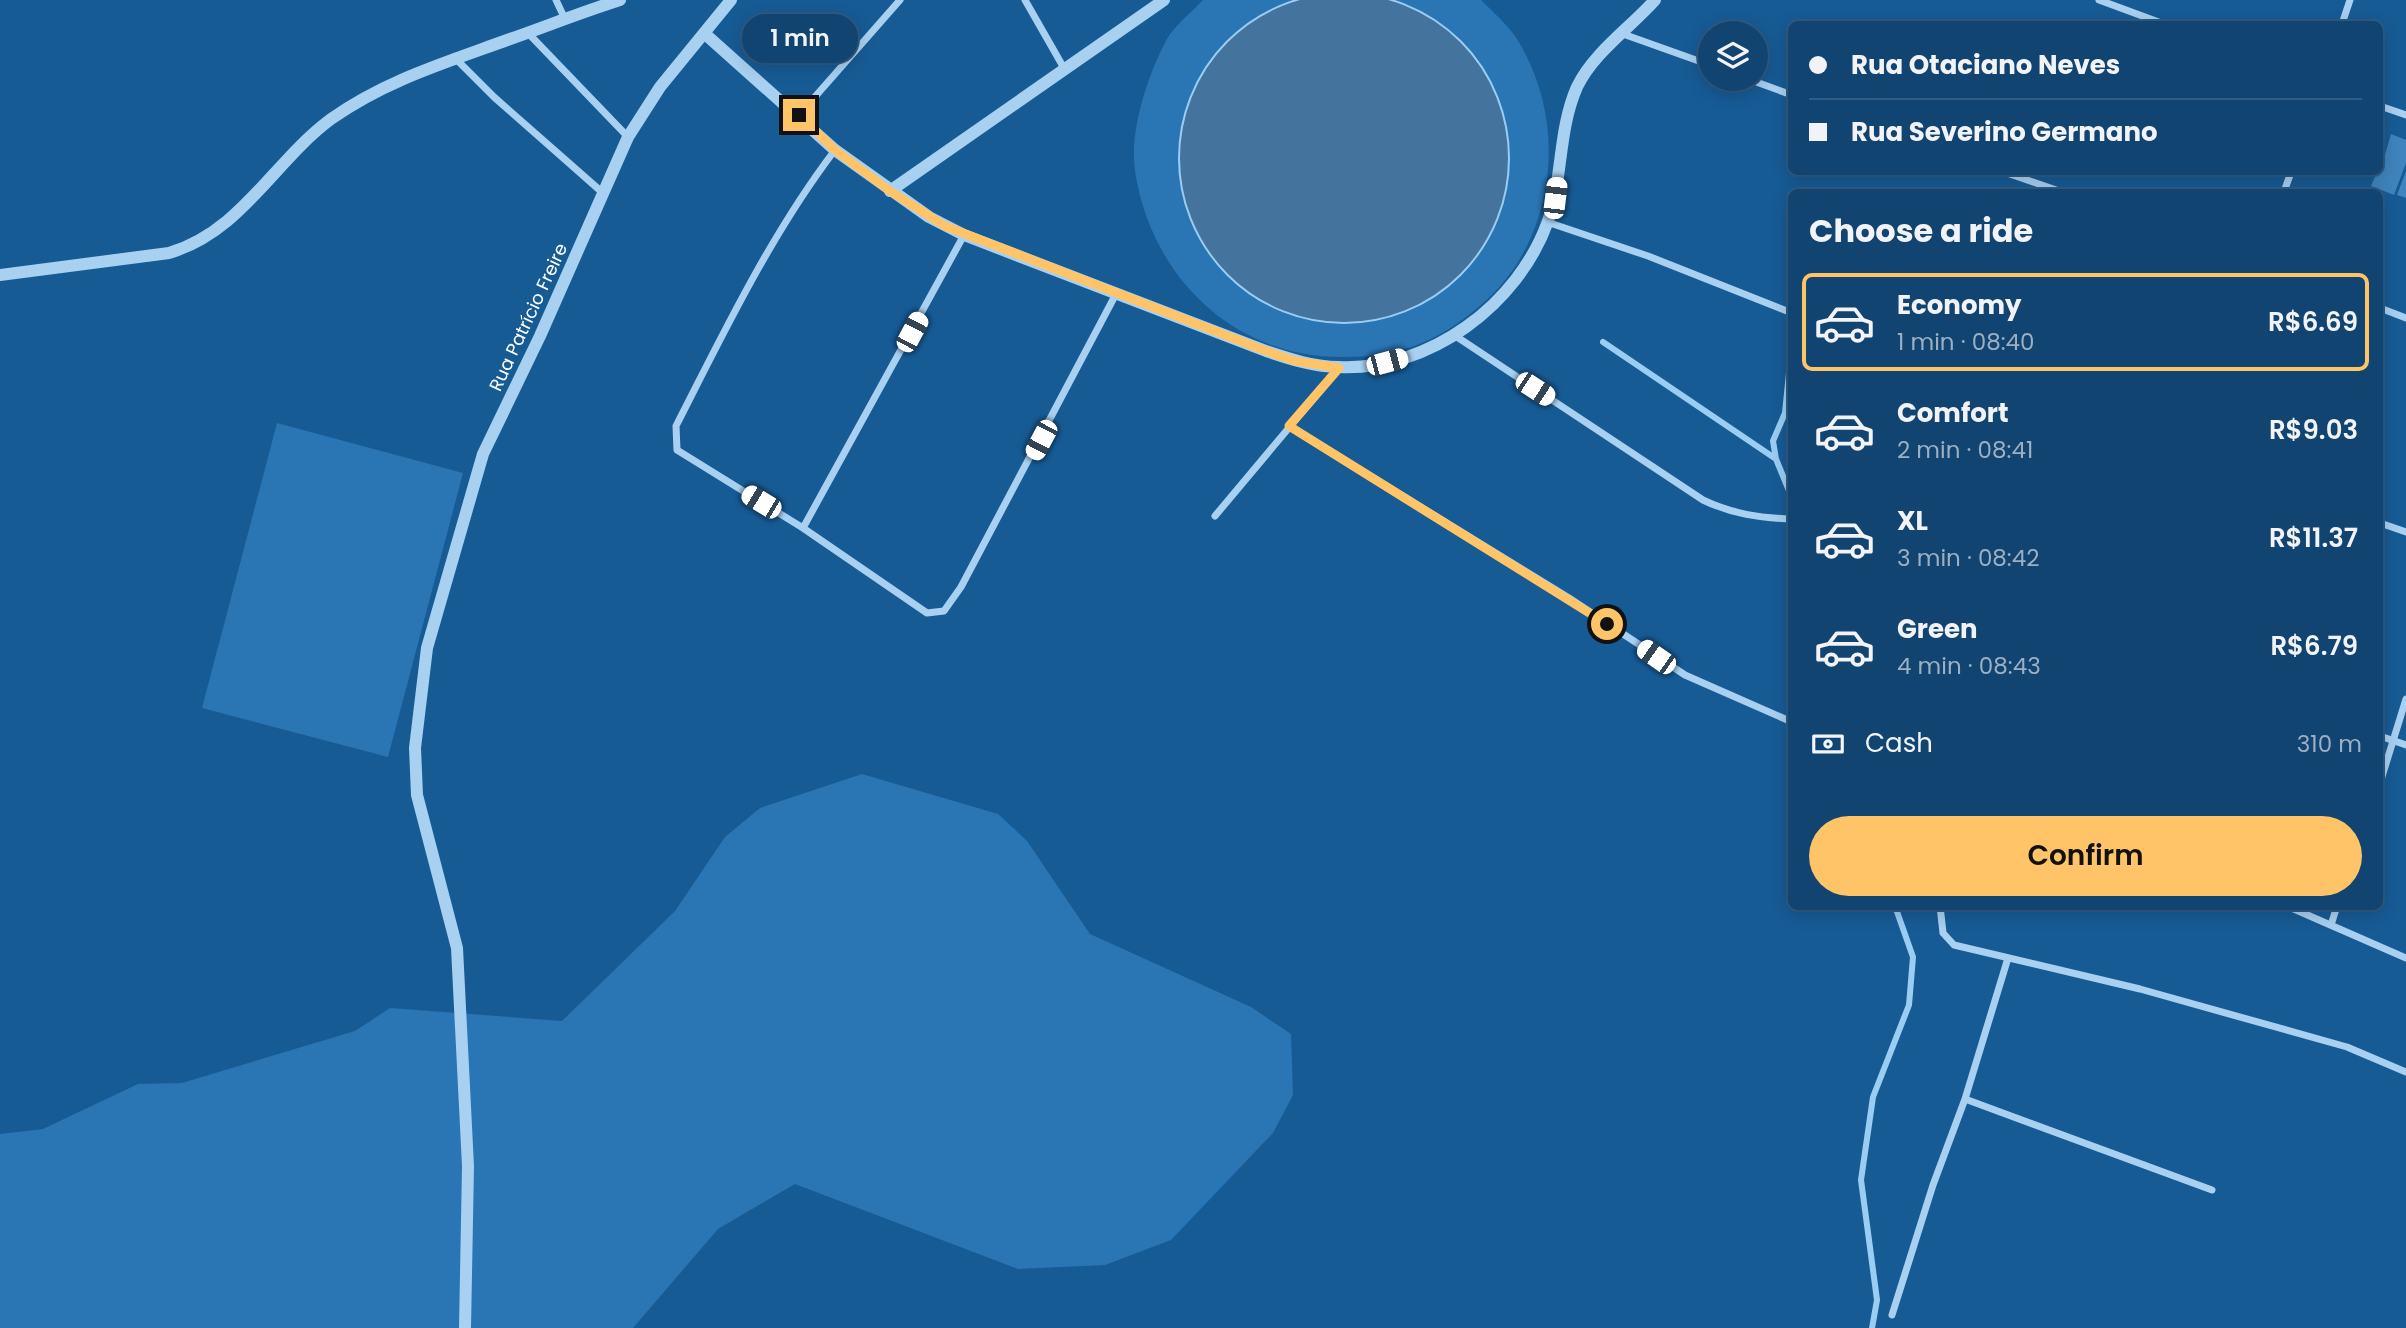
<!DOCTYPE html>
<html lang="en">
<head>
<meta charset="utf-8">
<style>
  :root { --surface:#114470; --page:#1a4b75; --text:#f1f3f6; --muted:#9cb0c3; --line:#305c83; --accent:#ffc467 }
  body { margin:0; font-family:Poppins,sans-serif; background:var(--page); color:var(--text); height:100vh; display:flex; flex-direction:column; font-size:26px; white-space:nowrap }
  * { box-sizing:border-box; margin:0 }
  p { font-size:23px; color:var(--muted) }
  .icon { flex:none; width:38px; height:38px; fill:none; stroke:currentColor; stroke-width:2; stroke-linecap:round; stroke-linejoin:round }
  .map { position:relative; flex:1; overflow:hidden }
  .side { position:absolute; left:1788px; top:189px; width:595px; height:721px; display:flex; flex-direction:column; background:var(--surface); border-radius:10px; box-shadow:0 4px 18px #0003,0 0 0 2px var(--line) }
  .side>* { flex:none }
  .guide { position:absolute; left:1788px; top:21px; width:595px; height:154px; border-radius:10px; box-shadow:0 4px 18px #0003,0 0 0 2px var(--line); display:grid; align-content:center; height:154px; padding:0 21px; background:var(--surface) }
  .controls { position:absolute; left:1698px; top:21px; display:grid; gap:14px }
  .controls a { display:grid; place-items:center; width:70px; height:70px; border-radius:50%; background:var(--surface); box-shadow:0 4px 18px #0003,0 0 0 2px var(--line); font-size:35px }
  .end { position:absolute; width:32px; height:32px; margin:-16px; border:9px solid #ffc467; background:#111; box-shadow:0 0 0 4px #111 }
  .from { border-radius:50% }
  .bubble { position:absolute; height:49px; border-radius:24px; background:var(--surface); box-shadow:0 4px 18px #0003,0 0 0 2px var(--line); font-size:23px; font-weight:600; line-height:49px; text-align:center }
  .car { position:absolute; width:21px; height:42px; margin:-21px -10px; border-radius:9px; box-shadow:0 0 5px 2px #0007; background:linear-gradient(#fff 24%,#345 0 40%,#fff 0 76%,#345 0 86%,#fff 0) }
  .guide b { display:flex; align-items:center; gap:24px; height:66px; font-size:26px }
  .guide b+b { border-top:2px solid var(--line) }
  .guide i { width:18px; height:18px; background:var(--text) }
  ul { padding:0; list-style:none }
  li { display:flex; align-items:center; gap:21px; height:98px; margin:0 14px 10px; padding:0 7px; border:4px solid transparent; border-radius:10px }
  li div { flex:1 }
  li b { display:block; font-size:26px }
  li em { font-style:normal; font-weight:600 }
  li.selected { border-color:var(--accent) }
  li>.icon { width:63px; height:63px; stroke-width:1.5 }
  h2 { padding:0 21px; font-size:32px; line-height:84px }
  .pay { display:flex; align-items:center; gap:18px; height:77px; padding:0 21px; font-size:26px }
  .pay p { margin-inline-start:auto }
  .cta { display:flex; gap:14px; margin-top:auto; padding:14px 21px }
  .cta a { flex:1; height:80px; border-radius:42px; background:var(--accent); color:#111; font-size:28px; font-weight:600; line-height:80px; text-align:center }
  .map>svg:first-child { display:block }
  .green { fill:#2a75b3 }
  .water { fill:#44739d; stroke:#9acdf3; stroke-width:2 }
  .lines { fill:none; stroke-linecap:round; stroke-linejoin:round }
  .stream { stroke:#9acdf3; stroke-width:6 }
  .building { fill:#3f84bc }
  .minor { stroke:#a8d0f1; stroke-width:7 }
  .tertiary { stroke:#a8d0f1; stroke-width:12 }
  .route { stroke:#ffc467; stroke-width:9 }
  .labels { text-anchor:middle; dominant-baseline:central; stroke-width:5; stroke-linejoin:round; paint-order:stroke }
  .street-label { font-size:18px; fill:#fff; stroke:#175b95 }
</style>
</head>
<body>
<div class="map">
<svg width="2406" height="1328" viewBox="0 0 2406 1328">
  <rect width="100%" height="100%" fill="#175b95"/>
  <!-- green -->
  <path class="green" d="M1203 0H1481C1493 12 1508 25 1517 39 1547 88 1556 146 1543 201 1531 249 1509 284 1470 314 1431 345 1393 357 1343 357 1234 358 1151 277 1135 171 1129 131 1148 74 1167 39 1175 25 1192 12 1203 0Z
    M277 423 463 473 388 757 202 708Z
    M862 774 998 814 1027 841 1090 934 1251 1007 1291 1034 1293 1095 1273 1133 1171 1240 1105 1265 1018 1269 795 1184 718 1229 633 1328H0V1134L43 1129 138 1084 182 1083 355 1031 390 1008 562 1021 675 911 725 837 760 808Z"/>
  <!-- water -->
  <path class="water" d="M1179 158a165 165 0 1 1 330 0a165 165 0 1 1-330 0Z"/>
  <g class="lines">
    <!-- stream -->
    <path class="stream" d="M1603 342 1776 459 1792 498
      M1776 459 1773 441 1785 413 1789 373
      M1872 1328 1877 1300 1861 1180 1873 1097 1909 1005 1913 957 1895 906"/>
  </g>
  <!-- building -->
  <path class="building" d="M2391 134 2406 140V163L2394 195 2371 186 2377 172H2380Z
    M2406 171V198L2397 195Z"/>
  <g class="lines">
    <!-- minor -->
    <path class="minor" d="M556 0 564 17
      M1025 0 1065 70
      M2099 0 2164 24
      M2342 24 2350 0
      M527 32 628 137
      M1623 34 1710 65
      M454 57 494 97 603 193
      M1748 79 1792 95
      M2380 106 2406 115
      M799 115 900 0
      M835 150C771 234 724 332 676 426L677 450 803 528 927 613 944 611 961 587 1117 292
      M2004 172 2062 192
      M2284 192 2291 172
      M1547 222 1648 256 1792 313
      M2380 308 2406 318
      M1454 335 1703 500C1732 514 1760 518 1792 519
      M1289 426 1569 598 1685 675 1792 722
      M1215 516 1339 368
      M2380 523 2406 532
      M803 528 964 235
      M2380 736 2406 745
      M2380 783 2406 699
      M1940 906 1943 933 1954 945 2140 989 2347 1047 2406 1072
      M2287 906 2406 958
      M2331 925 2337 906
      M1965 1099 2212 1190
      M1892 1315 1933 1185 1965 1099 2008 958"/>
    <!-- tertiary -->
    <path class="tertiary" d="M704 33 835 150 929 217 964 235 1266 351C1290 359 1314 367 1339 367 1429 371 1518 305 1548 221 1563 178 1558 130 1577 87 1593 53 1631 27 1655 0
      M890 191 1164 0
      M0 275 169 253C242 231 273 162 331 119 386 80 447 62 510 39 547 26 582 12 620 0
      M465 1328 468 1166 457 948 417 795 415 748 427 648 483 454 540 336 628 137 660 87 731 0"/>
  </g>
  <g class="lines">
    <!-- route -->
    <path class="route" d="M799 115 835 150 890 191 945 226 1266 351 1295 361 1339 368 1289 426 1607 624"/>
  </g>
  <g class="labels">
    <!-- street labels -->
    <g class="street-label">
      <text transform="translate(528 317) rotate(-65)">Rua Patrício Freire</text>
    </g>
  </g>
</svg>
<div class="controls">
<a><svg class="icon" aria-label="layers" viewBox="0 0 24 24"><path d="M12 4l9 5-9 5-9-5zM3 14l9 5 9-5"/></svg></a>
</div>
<i class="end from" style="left:1607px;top:624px"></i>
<i class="end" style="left:799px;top:115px"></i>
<div class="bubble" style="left:742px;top:14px;width:116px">1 min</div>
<i class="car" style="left:1555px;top:198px;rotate:7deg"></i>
<i class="car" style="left:912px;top:332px;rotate:28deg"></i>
<i class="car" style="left:1387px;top:362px;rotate:75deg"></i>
<i class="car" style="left:1535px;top:389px;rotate:123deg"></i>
<i class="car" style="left:1041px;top:440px;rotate:208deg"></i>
<i class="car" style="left:761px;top:502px;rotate:301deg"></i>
<i class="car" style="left:1656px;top:657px;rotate:305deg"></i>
<div class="guide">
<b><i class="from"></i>Rua Otaciano Neves</b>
<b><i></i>Rua Severino Germano</b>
</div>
<section class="side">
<h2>Choose a ride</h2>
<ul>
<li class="selected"><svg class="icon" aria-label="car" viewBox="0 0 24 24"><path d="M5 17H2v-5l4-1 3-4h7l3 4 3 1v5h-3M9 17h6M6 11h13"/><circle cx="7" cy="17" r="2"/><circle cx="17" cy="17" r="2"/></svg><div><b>Economy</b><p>1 min · 08:40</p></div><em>R$6.69</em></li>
<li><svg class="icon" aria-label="car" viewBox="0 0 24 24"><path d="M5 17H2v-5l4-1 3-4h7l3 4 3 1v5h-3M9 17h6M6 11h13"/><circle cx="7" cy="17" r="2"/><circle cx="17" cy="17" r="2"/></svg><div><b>Comfort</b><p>2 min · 08:41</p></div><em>R$9.03</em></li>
<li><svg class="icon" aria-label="car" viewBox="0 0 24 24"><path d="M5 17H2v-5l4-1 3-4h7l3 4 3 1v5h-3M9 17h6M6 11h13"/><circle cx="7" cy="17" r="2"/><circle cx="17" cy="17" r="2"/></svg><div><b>XL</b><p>3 min · 08:42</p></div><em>R$11.37</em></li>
<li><svg class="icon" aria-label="car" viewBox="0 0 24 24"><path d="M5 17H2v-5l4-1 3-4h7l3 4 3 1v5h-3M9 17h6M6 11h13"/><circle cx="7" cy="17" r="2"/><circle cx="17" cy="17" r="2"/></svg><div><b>Green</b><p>4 min · 08:43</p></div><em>R$6.79</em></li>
</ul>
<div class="pay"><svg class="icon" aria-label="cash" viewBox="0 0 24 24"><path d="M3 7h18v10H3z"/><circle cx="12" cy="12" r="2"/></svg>Cash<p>310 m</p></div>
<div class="cta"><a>Confirm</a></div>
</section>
</div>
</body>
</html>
